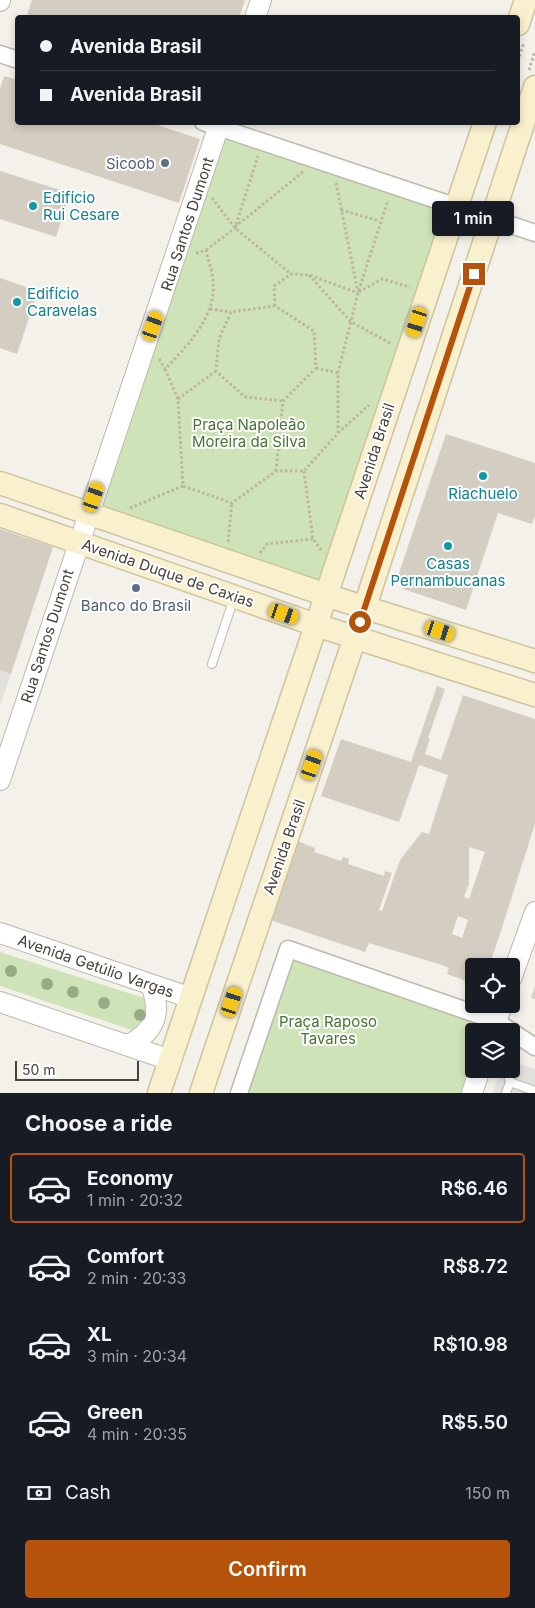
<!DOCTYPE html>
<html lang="en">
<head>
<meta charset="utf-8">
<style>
  :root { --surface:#171b24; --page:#242831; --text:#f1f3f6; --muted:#9ea1a6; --line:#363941; --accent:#b45309 }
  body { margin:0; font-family:Inter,sans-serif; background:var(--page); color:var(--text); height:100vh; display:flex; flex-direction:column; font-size:19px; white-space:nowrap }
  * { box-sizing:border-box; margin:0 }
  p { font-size:16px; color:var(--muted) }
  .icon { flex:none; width:28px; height:28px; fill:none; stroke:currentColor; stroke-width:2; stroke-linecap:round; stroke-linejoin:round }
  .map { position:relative; height:1093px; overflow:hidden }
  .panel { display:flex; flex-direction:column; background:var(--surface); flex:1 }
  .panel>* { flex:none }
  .hud { position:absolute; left:15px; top:15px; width:505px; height:110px; border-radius:5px; box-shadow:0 2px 8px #0003; display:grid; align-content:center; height:110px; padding:0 25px; background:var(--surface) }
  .controls { position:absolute; left:465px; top:958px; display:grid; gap:10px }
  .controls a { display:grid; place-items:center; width:55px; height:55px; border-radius:5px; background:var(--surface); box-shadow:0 2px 8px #0003; font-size:25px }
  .scale { position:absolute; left:15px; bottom:12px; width:124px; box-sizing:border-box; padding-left:5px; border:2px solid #474239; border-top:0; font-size:14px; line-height:18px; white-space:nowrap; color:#474239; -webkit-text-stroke:4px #fff; paint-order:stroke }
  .end { position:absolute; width:22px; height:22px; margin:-11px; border:6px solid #b45309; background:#fff; box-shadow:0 0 0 2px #fff }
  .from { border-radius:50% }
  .bubble { position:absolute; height:35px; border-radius:5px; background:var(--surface); box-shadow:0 2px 8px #0003; font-size:16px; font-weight:600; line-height:35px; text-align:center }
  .car { position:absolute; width:15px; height:30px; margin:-15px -8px; border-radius:6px; box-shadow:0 0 4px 1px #0007; background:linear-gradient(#f5c518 24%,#345 0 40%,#f5c518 0 76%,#345 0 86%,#f5c518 0) }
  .hud b { display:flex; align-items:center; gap:18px; height:48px; font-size:19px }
  .hud b+b { border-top:1px solid var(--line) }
  .hud i { width:12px; height:12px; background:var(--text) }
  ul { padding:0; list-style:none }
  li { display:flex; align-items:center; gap:15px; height:70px; margin:0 10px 8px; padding:0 15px; border:2px solid transparent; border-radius:5px }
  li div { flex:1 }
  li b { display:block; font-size:19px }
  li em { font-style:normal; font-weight:600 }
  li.active { border-color:var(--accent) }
  li>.icon { width:45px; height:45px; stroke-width:1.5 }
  h2 { padding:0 25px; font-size:22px; line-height:60px }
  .pay { display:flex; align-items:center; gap:12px; height:55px; padding:0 25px; font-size:19px }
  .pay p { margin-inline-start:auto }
  .primary-button { display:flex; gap:10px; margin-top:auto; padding:10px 25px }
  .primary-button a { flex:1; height:58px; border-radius:5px; background:var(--accent); color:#fff; font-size:20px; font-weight:600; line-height:58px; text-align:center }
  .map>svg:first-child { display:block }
  .green { fill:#cee3b7 }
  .parking { fill:#e2e1de }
  .building { fill:#d4cdc1; fill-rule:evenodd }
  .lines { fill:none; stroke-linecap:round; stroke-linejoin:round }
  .service-casing { stroke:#beb9ae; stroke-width:10 }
  .minor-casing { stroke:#beb9ae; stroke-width:19 }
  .tertiary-casing { stroke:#beb9ae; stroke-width:22 }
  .secondary-casing { stroke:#cec49e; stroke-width:25 }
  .path { stroke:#beb5a0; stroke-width:3; stroke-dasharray:2.5 2.5; stroke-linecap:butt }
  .service { stroke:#fff; stroke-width:8 }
  .minor { stroke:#fff; stroke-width:16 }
  .tertiary { stroke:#fff; stroke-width:20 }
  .secondary { stroke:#f9f0ce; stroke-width:22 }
  .tree { fill:#95ac85 }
  .route { stroke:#b45309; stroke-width:6 }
  .service-dot { fill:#5c6f8a; stroke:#fff; stroke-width:2 }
  .culture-dot { fill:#0f9aa8; stroke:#fff; stroke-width:2 }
  .labels { text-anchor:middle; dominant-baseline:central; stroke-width:4; stroke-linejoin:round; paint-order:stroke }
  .service-label { font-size:15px; fill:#4e5e75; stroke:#fff; text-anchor:end }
  .culture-label { font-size:15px; fill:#0d838f; stroke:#fff; text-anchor:start }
  .street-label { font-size:15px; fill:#474239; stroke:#fff }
  .park-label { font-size:15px; fill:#487332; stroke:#fff }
</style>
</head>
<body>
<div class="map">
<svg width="535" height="1093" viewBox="0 0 535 1093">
  <rect width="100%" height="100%" fill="#f3f1ea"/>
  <!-- green -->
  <path class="green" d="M218 128 456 206 326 595 88 514Z
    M288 949 496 1021 493 1031H474L472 1093H239Z
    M0 952 144 998 147 1002 145 1024 135 1031 0 986Z"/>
  <!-- parking -->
  <path class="parking" d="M0 670 11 674 1 703H0Z
    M511 1062 535 1069V1093H493L501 1069H511Z"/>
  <!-- building -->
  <path class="building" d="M32 0H245L239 18H26Z
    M4 76 18 80V122H148L200 139 179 203 0 144V89Z
    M0 171 70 193 56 237 0 219Z
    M0 278 38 291 17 354 0 348Z
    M446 434 535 463V516L532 524 498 513 466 610 403 589 397 579Z
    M0 529 53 547 11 674 0 670Z
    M437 686 445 689 428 738 430 739 425 754 441 760 463 695 535 719V824L495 949 489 966H474V984L447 974 449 968 442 965 369 943 365 952 270 920 297 841 315 848 314 852 341 861 343 857 349 859 348 864 384 876 385 871 392 873 379 910 382 911 400 860 422 832 429 834 448 775 419 765 399 822 321 796 341 739 411 762ZM469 847 485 852 469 899 464 897 469 883ZM458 916 468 920 462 938 452 934Z
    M535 986V999L531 998Z"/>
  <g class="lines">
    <!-- service casing -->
    <g class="service-casing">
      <path id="service" d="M212 664 234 598
        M510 1082 535 1091
        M506 1093 510 1082 506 1069"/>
    </g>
    <!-- minor casing -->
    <g class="minor-casing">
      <path id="minor" d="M0 54 18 60
        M203 122 535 233
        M239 1093 288 949 496 1021 535 1047"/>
    </g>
    <!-- tertiary casing -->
    <g class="tertiary-casing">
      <path id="tertiary" d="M0 1V0
        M255 18 261 0
        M0 780 220 122
        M0 933 191 998
        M511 979 535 912
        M0 1002 170 1060
        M493 1031 502 1004
        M128 1045C155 1032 162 1013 151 985
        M472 1093 480 1069"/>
    </g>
    <!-- secondary casing -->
    <g class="secondary-casing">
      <path id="secondary" d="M518 24 526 0
        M0 483 338 599 535 661
        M0 515 316 625 535 695
        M159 1093 485 122
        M201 1093 355 637 535 87"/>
    </g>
    <!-- path -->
    <path class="path" d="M518 61 524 42
      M529 70 535 51
      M336 183 358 292
      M212 198 235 228 291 274
      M341 210 380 221
      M235 227 304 171
      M206 250 235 228 258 156
      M309 275 351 322 392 344
      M359 292 382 279 410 287
      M275 306 274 286 291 274 309 275 358 293
      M210 309 231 312
      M159 359 165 369C188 345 217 316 213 280 212 270 208 260 206 250L194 254
      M316 368 338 373
      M165 369 178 399 183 486 232 503 276 471H304L338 433V373L358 293 388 200
      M178 399 216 371
      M338 433 369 405
      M276 471 283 401 316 368 314 331 275 306 231 312 219 339 216 371 245 397 283 401
      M304 471 313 539 321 550
      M130 508 183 486
      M228 542 232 503
      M260 553 267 544 313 539"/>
    <!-- service -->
    <use href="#service" class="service"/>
    <!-- minor -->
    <use href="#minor" class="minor"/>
    <!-- tertiary -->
    <use href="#tertiary" class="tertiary"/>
    <!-- secondary -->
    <use href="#secondary" class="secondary"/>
  </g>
  <!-- trees -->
  <g class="tree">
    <circle cx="11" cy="971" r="6"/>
    <circle cx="47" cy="984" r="6"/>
    <circle cx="73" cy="992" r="6"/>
    <circle cx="104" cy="1003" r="6"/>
    <circle cx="140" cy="1015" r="6"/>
  </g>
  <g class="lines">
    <!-- route -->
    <path class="route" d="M360 622 474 274"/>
  </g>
  <!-- markers -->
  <g class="service-dot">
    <circle cx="165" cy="163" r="5"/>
    <circle cx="136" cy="588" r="5"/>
  </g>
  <g class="culture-dot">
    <circle cx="33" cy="206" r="5"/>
    <circle cx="17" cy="302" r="5"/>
    <circle cx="483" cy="476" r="5"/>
    <circle cx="448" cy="546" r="5"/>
  </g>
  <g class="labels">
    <!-- service labels -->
    <g class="service-label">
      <text x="155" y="163">Sicoob</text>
      <text x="136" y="605" text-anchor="middle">Banco do Brasil</text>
    </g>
    <!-- culture labels -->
    <g class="culture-label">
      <text x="43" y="197">Edifício<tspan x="43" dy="17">Rui Cesare</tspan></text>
      <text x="27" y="293">Edifício<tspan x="27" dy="17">Caravelas</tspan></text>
      <text x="483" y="493" text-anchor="middle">Riachuelo</text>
      <text x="448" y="563" text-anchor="middle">Casas<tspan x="448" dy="17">Pernambucanas</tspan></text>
    </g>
    <!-- street labels -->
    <g class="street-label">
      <text transform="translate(187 224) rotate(-72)">Rua Santos Dumont</text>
      <text transform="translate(374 451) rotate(-72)">Avenida Brasil</text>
      <text transform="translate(168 573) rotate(19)">Avenida Duque de Caxias</text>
      <text transform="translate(47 636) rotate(-72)">Rua Santos Dumont</text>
      <text transform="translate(284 847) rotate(-71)">Avenida Brasil</text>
      <text transform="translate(96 966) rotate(19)">Avenida Getúlio Vargas</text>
    </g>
    <!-- park labels -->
    <g class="park-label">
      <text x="249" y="424">Praça Napoleão<tspan x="249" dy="17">Moreira da Silva</tspan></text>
      <text x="328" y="1021">Praça Raposo<tspan x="328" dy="17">Tavares</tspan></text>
    </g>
  </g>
</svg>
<div class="controls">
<a><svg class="icon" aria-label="locate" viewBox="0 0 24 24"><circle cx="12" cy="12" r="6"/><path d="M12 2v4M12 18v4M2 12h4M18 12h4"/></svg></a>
<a><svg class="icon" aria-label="layers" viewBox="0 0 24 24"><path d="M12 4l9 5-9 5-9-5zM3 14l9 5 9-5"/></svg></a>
</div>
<div class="scale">50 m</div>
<i class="end from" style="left:360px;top:622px"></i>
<i class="end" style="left:474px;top:274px"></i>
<div class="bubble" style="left:432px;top:201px;width:82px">1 min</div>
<i class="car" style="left:417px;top:322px;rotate:198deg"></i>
<i class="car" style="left:153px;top:326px;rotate:19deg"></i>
<i class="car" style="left:94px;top:497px;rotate:19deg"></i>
<i class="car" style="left:284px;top:614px;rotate:109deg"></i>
<i class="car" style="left:440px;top:631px;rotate:108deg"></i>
<i class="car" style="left:312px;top:765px;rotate:19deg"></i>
<i class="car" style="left:232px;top:1002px;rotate:18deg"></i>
<div class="hud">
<b><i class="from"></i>Avenida Brasil</b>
<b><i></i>Avenida Brasil</b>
</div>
</div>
<section class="panel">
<h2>Choose a ride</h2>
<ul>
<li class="active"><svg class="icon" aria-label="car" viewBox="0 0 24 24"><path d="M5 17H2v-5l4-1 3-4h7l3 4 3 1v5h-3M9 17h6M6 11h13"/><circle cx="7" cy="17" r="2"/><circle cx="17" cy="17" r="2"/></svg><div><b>Economy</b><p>1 min · 20:32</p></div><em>R$6.46</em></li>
<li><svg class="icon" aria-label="car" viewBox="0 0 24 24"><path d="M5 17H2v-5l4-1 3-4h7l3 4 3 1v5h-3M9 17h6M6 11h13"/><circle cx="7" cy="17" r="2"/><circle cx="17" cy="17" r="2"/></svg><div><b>Comfort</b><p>2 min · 20:33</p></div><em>R$8.72</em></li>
<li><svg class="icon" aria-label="car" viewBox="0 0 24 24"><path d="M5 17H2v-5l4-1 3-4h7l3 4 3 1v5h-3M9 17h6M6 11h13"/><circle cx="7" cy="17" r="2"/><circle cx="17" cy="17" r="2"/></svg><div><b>XL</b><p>3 min · 20:34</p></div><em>R$10.98</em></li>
<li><svg class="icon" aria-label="car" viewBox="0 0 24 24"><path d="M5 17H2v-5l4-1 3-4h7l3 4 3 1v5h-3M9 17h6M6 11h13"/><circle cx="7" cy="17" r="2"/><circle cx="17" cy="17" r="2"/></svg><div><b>Green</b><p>4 min · 20:35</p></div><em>R$5.50</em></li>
</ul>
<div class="pay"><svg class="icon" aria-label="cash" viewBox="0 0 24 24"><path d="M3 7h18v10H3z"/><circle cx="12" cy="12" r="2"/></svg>Cash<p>150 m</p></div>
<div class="primary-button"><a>Confirm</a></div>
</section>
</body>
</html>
